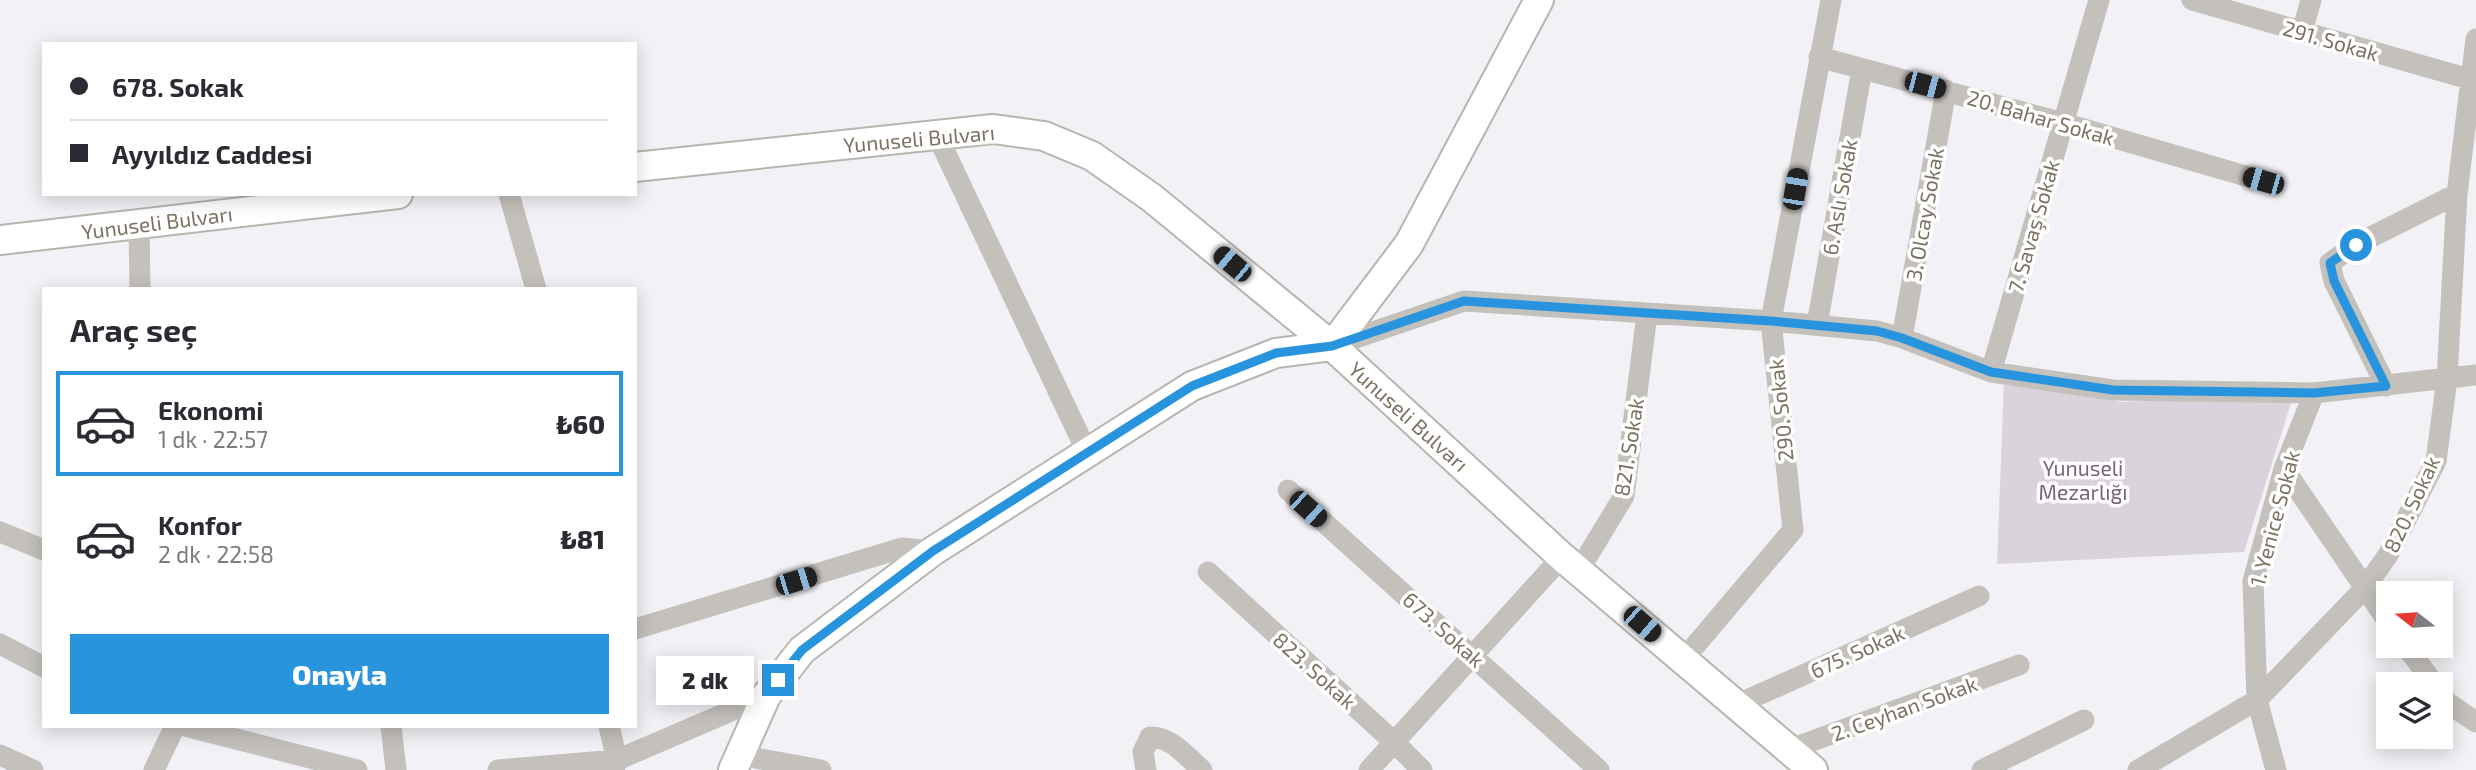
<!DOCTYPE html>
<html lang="tr">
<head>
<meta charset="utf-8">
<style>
  :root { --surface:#fff; --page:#f2f2f3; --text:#2b2b33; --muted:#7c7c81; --line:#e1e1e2; --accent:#2894de }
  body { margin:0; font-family:"Exo 2",sans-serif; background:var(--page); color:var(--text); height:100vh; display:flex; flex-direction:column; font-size:26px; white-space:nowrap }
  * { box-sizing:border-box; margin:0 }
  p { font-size:23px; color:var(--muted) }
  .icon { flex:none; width:38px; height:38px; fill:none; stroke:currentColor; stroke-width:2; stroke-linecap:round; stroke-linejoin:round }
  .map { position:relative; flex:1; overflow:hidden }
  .details { position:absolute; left:42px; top:287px; width:595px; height:441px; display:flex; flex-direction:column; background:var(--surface); border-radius:0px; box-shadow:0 4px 18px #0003 }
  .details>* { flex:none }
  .banner { position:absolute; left:42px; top:42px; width:595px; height:154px; border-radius:0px; box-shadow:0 4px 18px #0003; display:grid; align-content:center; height:154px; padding:0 28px; background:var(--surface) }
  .needle { width:46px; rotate:287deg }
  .fabs { position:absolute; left:2376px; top:581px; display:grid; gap:14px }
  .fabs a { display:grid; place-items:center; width:77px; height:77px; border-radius:0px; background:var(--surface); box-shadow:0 4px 18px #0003; font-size:35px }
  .end { position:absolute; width:32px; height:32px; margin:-16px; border:9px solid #2894de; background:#fff; box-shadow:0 0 0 4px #fff }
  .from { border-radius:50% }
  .bubble { position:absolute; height:49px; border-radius:0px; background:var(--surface); box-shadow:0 4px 18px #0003; font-size:23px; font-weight:800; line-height:49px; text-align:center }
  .car { position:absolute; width:21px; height:42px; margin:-21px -10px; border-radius:9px; box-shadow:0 0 5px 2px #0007; background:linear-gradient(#222 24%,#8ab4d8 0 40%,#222 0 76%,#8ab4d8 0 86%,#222 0) }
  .banner b { display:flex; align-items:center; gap:24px; height:66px; font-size:26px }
  .banner b+b { border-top:2px solid var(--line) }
  .banner i { width:18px; height:18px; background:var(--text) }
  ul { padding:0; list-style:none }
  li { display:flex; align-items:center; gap:21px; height:105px; margin:0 14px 10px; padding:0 14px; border:4px solid transparent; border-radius:0px }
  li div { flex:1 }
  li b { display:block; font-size:26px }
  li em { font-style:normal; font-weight:800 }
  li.selected { border-color:var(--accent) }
  li>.icon { width:63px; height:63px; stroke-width:1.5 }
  h2 { padding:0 28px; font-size:32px; line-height:84px }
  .cta { display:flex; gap:14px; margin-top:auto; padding:14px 28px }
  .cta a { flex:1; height:80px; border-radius:0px; background:var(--accent); color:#fff; font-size:28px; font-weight:800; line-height:80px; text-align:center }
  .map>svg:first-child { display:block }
  .green { fill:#dbd3dc }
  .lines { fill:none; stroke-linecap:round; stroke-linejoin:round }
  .major-casing { stroke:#b8b5af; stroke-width:32 }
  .minor { stroke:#c4c0bb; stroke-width:21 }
  .major { stroke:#fff; stroke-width:28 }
  .route { stroke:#2894de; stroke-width:9 }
  .labels { text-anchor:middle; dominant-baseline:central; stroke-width:7; stroke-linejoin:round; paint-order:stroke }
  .street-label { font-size:21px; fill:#7c7261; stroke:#fff }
  .park-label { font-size:21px; fill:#796379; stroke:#fff }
</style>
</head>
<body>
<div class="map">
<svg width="2476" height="770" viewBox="0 0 2476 770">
  <rect width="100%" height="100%" fill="#f2f1f5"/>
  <!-- green -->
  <path class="green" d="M2004 381 2121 402 2223 396 2292 400 2244 552 1997 564Z"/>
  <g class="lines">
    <!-- major casing -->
    <g class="major-casing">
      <path id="major" d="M635 167 993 129 1044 136 1092 156 1152 198 1332 346 1562 557 1813 770
        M0 240 398 194
        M733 770 766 696 802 650 933 551 1192 386 1276 353 1332 346 1409 244 1539 0"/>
    </g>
    <!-- minor -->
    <path class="minor" d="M2192 0 2476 81
      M2302 32 2311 0
      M1819 57 2063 123 2263 181
      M937 135 1087 452
      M509 194 536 289
      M139 225 140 289
      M1817 325 1862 69
      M1902 338 1946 90
      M1332 346 1464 301 1771 321 1877 331 1902 338 1991 372 2113 390 2314 393 2476 375
      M1991 372 2099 0
      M2386 386 2334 281 2330 263 2355 245 2457 194
      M2284 469 2389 623
      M1288 490 1599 770
      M0 532 44 550
      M1579 570 1624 496 1647 314
      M1208 572 1394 742 1422 770
      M635 629 902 548 933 551
      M0 644 44 667
      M2406 646 2434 684
      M1683 660 1793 530 1771 321 1831 0
      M2441 695 2448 703 2476 722
      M1736 705 1979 596
      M185 726 357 770
      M391 726 396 770
      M609 726 617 760 614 770
      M1788 750 2019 665
      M0 755 33 770
      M739 755 821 770
      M154 770 175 726
      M498 770 617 760 766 696
      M1146 770 1143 752 1150 737C1172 737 1186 756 1202 770
      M1369 770 1562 557
      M1982 770 2084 720
      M2138 770 2257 700 2364 589 2388 555 2436 461 2447 379 2457 194 2476 39
      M2276 770 2257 700 2253 581 2284 469 2314 393"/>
    <!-- major -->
    <use href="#major" class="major"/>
  </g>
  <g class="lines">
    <!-- route -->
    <path class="route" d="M778 680 802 650 933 551 1192 386 1276 353 1332 346 1464 301 1771 321 1877 331 1902 338 1991 372 2113 390 2314 393 2386 386 2334 281 2330 263 2356 245"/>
  </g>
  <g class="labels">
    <!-- street labels -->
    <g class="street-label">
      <text transform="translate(2331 40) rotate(16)">291. Sokak</text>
      <text transform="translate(2041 117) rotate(16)">20. Bahar Sokak</text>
      <text transform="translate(919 138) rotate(-5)">Yunuseli Bulvarı</text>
      <text transform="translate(1839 197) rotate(-80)">6. Aslı Sokak</text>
      <text transform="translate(1924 214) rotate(-80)">3. Olcay Sokak</text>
      <text transform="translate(157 222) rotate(-7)">Yunuseli Bulvarı</text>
      <text transform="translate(2033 226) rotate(-74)">7. Savaş Sokak</text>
      <text transform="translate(1780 410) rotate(-96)">290. Sokak</text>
      <text transform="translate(1409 416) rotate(42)">Yunuseli Bulvarı</text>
      <text transform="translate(1628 447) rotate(-81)">821. Sokak</text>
      <text transform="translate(2411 504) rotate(-65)">820. Sokak</text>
      <text transform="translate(2274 518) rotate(-75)">1. Yenice Sokak</text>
      <text transform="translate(1444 629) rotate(42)">673. Sokak</text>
      <text transform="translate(1857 651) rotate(-24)">675. Sokak</text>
      <text transform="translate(1315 670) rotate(42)">823. Sokak</text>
      <text transform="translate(1904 708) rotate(-20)">2. Ceyhan Sokak</text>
    </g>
    <!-- park labels -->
    <g class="park-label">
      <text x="2083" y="467">Yunuseli<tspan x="2083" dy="24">Mezarlığı</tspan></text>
    </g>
  </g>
</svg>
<div class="fabs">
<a><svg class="needle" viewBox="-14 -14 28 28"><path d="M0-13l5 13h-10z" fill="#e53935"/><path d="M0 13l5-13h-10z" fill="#7c7c81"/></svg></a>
<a><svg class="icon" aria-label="layers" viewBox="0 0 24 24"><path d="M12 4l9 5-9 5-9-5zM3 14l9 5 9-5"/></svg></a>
</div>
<i class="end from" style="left:2356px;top:245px"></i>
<i class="end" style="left:778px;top:680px"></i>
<div class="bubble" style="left:656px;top:656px;width:98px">2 dk</div>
<i class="car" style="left:1925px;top:85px;rotate:105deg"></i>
<i class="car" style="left:2263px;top:181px;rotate:286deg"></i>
<i class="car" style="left:1795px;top:189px;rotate:10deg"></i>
<i class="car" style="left:1232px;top:264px;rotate:310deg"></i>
<i class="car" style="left:1308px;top:509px;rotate:132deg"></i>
<i class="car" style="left:796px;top:581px;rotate:73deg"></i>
<i class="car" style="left:1642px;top:624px;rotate:131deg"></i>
<div class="banner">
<b><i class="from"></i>678. Sokak</b>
<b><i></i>Ayyıldız Caddesi</b>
</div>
<section class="details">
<h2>Araç seç</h2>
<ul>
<li class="selected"><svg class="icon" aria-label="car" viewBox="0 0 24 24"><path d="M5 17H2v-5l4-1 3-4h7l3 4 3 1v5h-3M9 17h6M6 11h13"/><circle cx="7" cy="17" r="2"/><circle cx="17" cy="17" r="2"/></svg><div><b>Ekonomi</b><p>1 dk · 22:57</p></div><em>₺60</em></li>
<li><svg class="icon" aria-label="car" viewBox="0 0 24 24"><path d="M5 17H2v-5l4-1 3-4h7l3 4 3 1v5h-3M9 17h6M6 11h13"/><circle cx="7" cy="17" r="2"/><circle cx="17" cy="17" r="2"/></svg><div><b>Konfor</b><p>2 dk · 22:58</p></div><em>₺81</em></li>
</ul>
<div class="cta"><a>Onayla</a></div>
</section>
</div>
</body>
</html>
